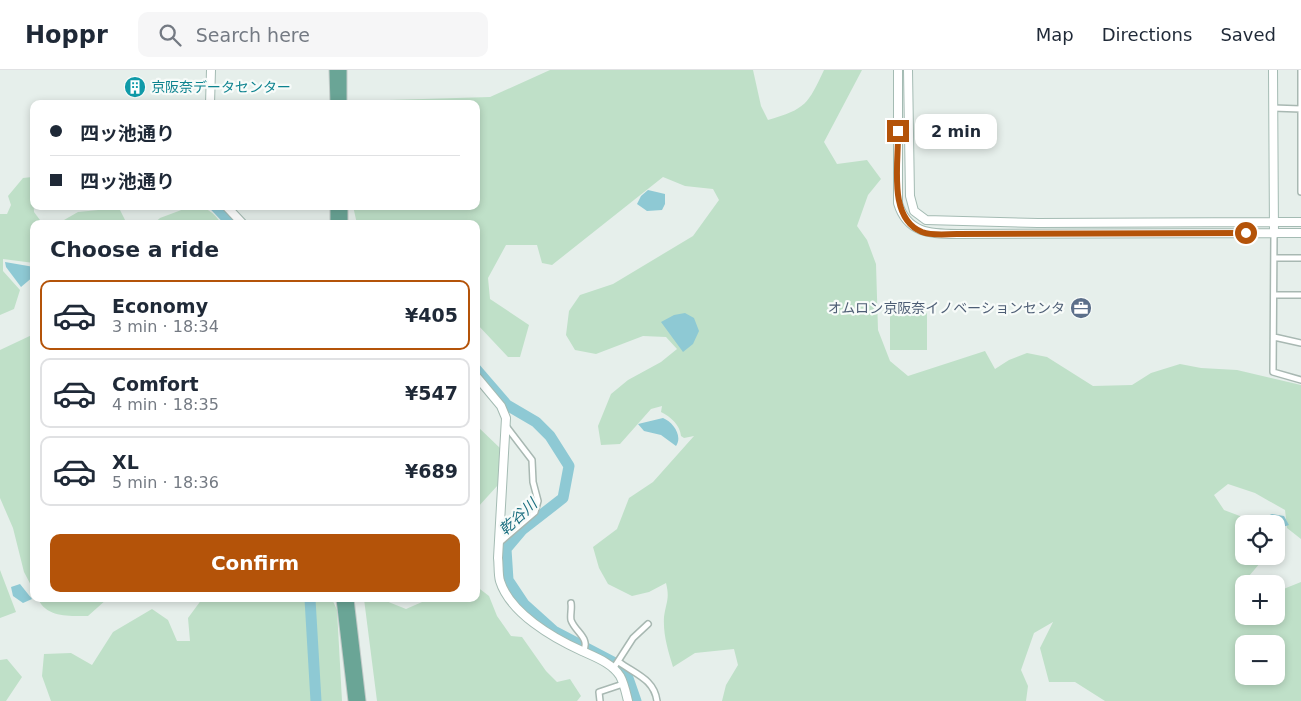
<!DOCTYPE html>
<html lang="en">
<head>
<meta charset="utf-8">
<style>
  :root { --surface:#fff; --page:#f6f6f7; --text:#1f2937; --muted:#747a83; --line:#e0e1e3; --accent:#b45309 }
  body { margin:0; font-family:"DejaVu Sans","Noto Sans JP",sans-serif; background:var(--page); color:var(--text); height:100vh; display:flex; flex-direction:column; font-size:19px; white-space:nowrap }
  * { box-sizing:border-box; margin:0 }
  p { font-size:16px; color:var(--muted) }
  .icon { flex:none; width:28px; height:28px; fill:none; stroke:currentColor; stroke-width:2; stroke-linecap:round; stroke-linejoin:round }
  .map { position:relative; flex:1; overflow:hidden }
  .drawer { position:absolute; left:30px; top:150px; width:450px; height:382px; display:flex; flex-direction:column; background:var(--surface); border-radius:10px; box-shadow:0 2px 8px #0003 }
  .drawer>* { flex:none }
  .banner { position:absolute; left:30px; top:30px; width:450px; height:110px; border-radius:10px; box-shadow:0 2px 8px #0003; display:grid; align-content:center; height:110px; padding:0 20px; background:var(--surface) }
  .buttons { position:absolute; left:1235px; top:445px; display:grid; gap:10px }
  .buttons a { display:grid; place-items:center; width:50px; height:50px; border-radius:10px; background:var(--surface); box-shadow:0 2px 8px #0003; font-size:25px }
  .end { position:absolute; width:22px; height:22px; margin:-11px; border:6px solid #b45309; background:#fff; box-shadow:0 0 0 2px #fff }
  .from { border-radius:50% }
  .bubble { position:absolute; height:35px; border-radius:10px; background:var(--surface); box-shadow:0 2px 8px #0003; font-size:16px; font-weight:700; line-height:35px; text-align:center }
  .banner b { display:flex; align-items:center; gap:18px; height:48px; font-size:19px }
  .banner b+b { border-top:1px solid var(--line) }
  .banner i { width:12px; height:12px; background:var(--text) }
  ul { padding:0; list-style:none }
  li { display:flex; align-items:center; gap:15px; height:70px; margin:0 10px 8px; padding:0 10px; border:2px solid var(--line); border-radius:10px }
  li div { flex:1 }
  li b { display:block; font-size:19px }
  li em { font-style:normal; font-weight:700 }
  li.active { border-color:var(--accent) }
  li>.icon { width:45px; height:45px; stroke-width:1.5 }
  h2 { padding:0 20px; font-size:22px; line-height:60px }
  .button { display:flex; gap:10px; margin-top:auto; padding:10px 20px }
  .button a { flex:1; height:58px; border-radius:10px; background:var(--accent); color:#fff; font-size:20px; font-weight:700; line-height:58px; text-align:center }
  header { display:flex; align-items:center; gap:30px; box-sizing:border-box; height:70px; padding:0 25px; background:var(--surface); border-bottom:1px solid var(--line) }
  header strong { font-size:24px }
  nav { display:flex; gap:28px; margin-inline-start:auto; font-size:18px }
  .search { width:350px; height:45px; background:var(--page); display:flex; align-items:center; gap:12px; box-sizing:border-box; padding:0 18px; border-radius:10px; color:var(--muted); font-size:19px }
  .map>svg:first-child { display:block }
  .green { fill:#bfe0c8; fill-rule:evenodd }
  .water { fill:#8ec9d4 }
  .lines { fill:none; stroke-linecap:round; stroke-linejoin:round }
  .river { stroke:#8ec9d4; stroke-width:11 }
  .street-casing { stroke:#a8b8b2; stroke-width:8 }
  .secondary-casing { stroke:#a4bbb3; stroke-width:10 }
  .primary-casing { stroke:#c2cac8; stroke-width:11 }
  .street { stroke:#fff; stroke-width:5 }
  .secondary { stroke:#fff; stroke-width:8 }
  .primary { stroke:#6aa596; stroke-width:9 }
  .route { stroke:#b45309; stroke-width:6 }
  .labels { text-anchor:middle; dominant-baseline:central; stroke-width:4.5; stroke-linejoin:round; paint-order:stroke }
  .culture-label { font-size:14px; fill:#0d838f; stroke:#f7fbf9; text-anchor:start }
  .service-label { font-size:14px; fill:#4e5e75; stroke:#f7fbf9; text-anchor:end }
  .water-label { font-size:15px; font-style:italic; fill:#1c6f80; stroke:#f7fbf9 }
</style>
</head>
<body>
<header>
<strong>Hoppr</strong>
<div class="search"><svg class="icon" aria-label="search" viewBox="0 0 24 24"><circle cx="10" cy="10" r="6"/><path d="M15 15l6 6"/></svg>Search here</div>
<nav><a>Map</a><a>Directions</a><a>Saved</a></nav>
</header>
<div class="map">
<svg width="1301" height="631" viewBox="0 0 1301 631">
  <rect width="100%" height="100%" fill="#e6efeb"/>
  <!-- green -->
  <path class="green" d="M550 0H753L761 36 768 50C806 39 808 34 824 0H862L824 72 837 94 867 90 881 109 868 125 857 156 867 170 876 194 878 260 890 291 908 306 985 281 995 299 1009 290 1027 283 1047 287 1093 316 1132 315 1151 303 1180 294 1201 298 1237 300 1301 315V469L1287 458 1285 440 1255 423 1228 414 1214 425 1224 440 1261 454H1244V486H1266L1249 506 1256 514H1244V546H1276V522L1301 512V631H1105L1075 612H1049L1040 578 1053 552 1034 563 1021 600 1028 616 1026 631H722L726 615 738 595 734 579 695 583 673 597C668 580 663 565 664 547 666 532 670 529 666 513L649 522 632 526 608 514 599 498 593 477 617 459 629 428 653 412 694 366 684 368 681 366C680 355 671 347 661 342L662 336 651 339 620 374 601 375 598 356 611 324 628 310 661 292 677 279 666 267 643 266 596 284 575 280 566 265 569 241 580 225 613 214 693 166 719 130 713 119 685 116 663 107 552 195 542 193 537 175H506L488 208 490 229 529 255 520 287H508L476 253V154H357L353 136H476V34H380L389 30 490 27ZM1244 574H1276V606H1244Z
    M32 107 34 142 43 154H34V193L3 189V201L20 220 14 239 0 245V144H7L11 135 8 126 23 108Z
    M192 136C204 136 215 142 221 154H153L160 148Z
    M119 138 127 154H57L78 142Z
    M890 243H927V280H890Z
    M34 264V521L24 502 13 458 0 428V280Z
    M476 355 501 379 498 415 478 437Z
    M0 500 16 542 0 548Z
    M476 516 489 526 497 546 511 566 522 567 546 601 557 612 570 609 581 626 577 631H377L364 529H381L406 539 429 529H476Z
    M38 529H107L88 546C70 546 47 548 38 529Z
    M202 529H332L337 540 342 631H51L42 606 44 584 71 583 92 595 113 562 152 539 168 550 177 571H190L188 548Z
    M7 589 22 607 6 631H0V590Z"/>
  <!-- water -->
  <path class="water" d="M648 120 665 124V134L662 140 647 141 637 134 641 126Z
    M5 192 34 197V206L21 217 6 197Z
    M685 243 694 248 699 261 693 274 683 282 661 252 674 245Z
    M663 348C673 352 683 366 676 376L661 365 644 361 638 354Z
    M1272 444 1284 446 1289 455 1276 459V454H1261L1260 449Z
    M20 514 32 529 23 533 13 526 11 517Z"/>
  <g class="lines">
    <!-- river -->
    <path class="river" d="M215 136 232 154
      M476 299 507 335 536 352 550 366 569 396 563 428 522 460 506 479 508 510 524 534 554 561 617 594 628 608 636 631
      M310 529 316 631"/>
    <!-- street casing -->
    <g class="street-casing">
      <path id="street" d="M1301 0V122
        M1273 38 1301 39
        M1274 164 1273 302 1301 310
        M1274 188H1301
        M1274 225H1301
        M1274 267 1301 273
        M499 473 535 442 538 431 533 412 532 390 506 356
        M571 533C572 539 570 545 571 550 575 562 591 568 583 582
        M619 592C635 604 654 609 657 631
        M613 599 633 568 648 554
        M600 631 599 622 623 614"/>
    </g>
    <!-- secondary casing -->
    <g class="secondary-casing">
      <path id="secondary" d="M898 0V133C907 163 930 164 957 164L1301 163
        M908 0 910 126 914 141 926 150 1038 153 1301 152
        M1273 0 1274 164
        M210 34 211 0
        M226 136 243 154
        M476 306 501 336 506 348 498 488C499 495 498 504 500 511 510 543 553 568 582 581 595 587 612 593 620 606 624 613 626 623 628 631"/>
    </g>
    <!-- primary casing -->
    <g class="primary-casing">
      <path id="primary" d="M334 0 335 34
        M342 0V34
        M335 136V154
        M343 136V154
        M341 529 353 631
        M349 529 361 631"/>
    </g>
    <!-- street -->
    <use href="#street" class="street"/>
    <!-- secondary -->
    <use href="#secondary" class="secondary"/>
    <!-- primary -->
    <use href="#primary" class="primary"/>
  </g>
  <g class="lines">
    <!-- route -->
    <path class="route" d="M898 61C899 92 887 148 922 162 933 166 946 164 957 164L1246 163"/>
  </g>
  <!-- icons -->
  <defs>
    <g id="building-disc" transform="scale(1.125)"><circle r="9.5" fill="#0f9aa8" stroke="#f7fbf9"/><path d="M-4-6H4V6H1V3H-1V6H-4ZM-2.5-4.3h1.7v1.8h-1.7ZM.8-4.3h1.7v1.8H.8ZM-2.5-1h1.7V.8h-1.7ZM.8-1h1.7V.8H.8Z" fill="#fff"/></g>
    <g id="office-disc" transform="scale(1.125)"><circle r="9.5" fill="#5c6f8a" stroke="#f7fbf9"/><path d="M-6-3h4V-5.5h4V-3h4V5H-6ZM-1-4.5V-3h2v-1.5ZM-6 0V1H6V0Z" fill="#fff"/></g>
  </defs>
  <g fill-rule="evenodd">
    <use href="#building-disc" x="135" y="17"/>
    <use href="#office-disc" x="1081" y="238"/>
  </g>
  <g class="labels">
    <!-- culture labels -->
    <g class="culture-label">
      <text x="151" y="17">京阪奈データセンター</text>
    </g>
    <!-- service labels -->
    <g class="service-label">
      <text x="1065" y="238">オムロン京阪奈イノベーションセンタ</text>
    </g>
    <!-- water labels -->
    <g class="water-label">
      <text transform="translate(518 447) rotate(-43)">乾谷川</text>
    </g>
  </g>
</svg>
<div class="buttons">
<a><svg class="icon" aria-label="locate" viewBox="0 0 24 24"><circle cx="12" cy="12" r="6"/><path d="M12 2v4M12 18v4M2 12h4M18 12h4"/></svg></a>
<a>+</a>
<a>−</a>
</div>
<i class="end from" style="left:1246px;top:163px"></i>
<i class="end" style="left:898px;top:61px"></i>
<div class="bubble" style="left:915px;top:44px;width:82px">2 min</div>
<div class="banner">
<b><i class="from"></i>四ッ池通り</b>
<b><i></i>四ッ池通り</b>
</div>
<section class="drawer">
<h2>Choose a ride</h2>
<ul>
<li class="active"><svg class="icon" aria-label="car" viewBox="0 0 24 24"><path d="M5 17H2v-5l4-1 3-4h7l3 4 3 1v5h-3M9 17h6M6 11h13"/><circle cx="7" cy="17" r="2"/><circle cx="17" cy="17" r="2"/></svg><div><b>Economy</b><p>3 min · 18:34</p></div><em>¥405</em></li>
<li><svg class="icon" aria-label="car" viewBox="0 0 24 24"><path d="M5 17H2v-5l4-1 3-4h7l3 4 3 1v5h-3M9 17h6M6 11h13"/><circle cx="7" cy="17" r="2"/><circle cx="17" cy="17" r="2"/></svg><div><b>Comfort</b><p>4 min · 18:35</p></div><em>¥547</em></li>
<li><svg class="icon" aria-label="car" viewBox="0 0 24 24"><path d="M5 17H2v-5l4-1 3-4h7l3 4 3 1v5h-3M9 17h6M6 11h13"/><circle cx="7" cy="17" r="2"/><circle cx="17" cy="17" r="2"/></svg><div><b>XL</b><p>5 min · 18:36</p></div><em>¥689</em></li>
</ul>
<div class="button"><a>Confirm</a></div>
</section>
</div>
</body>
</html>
